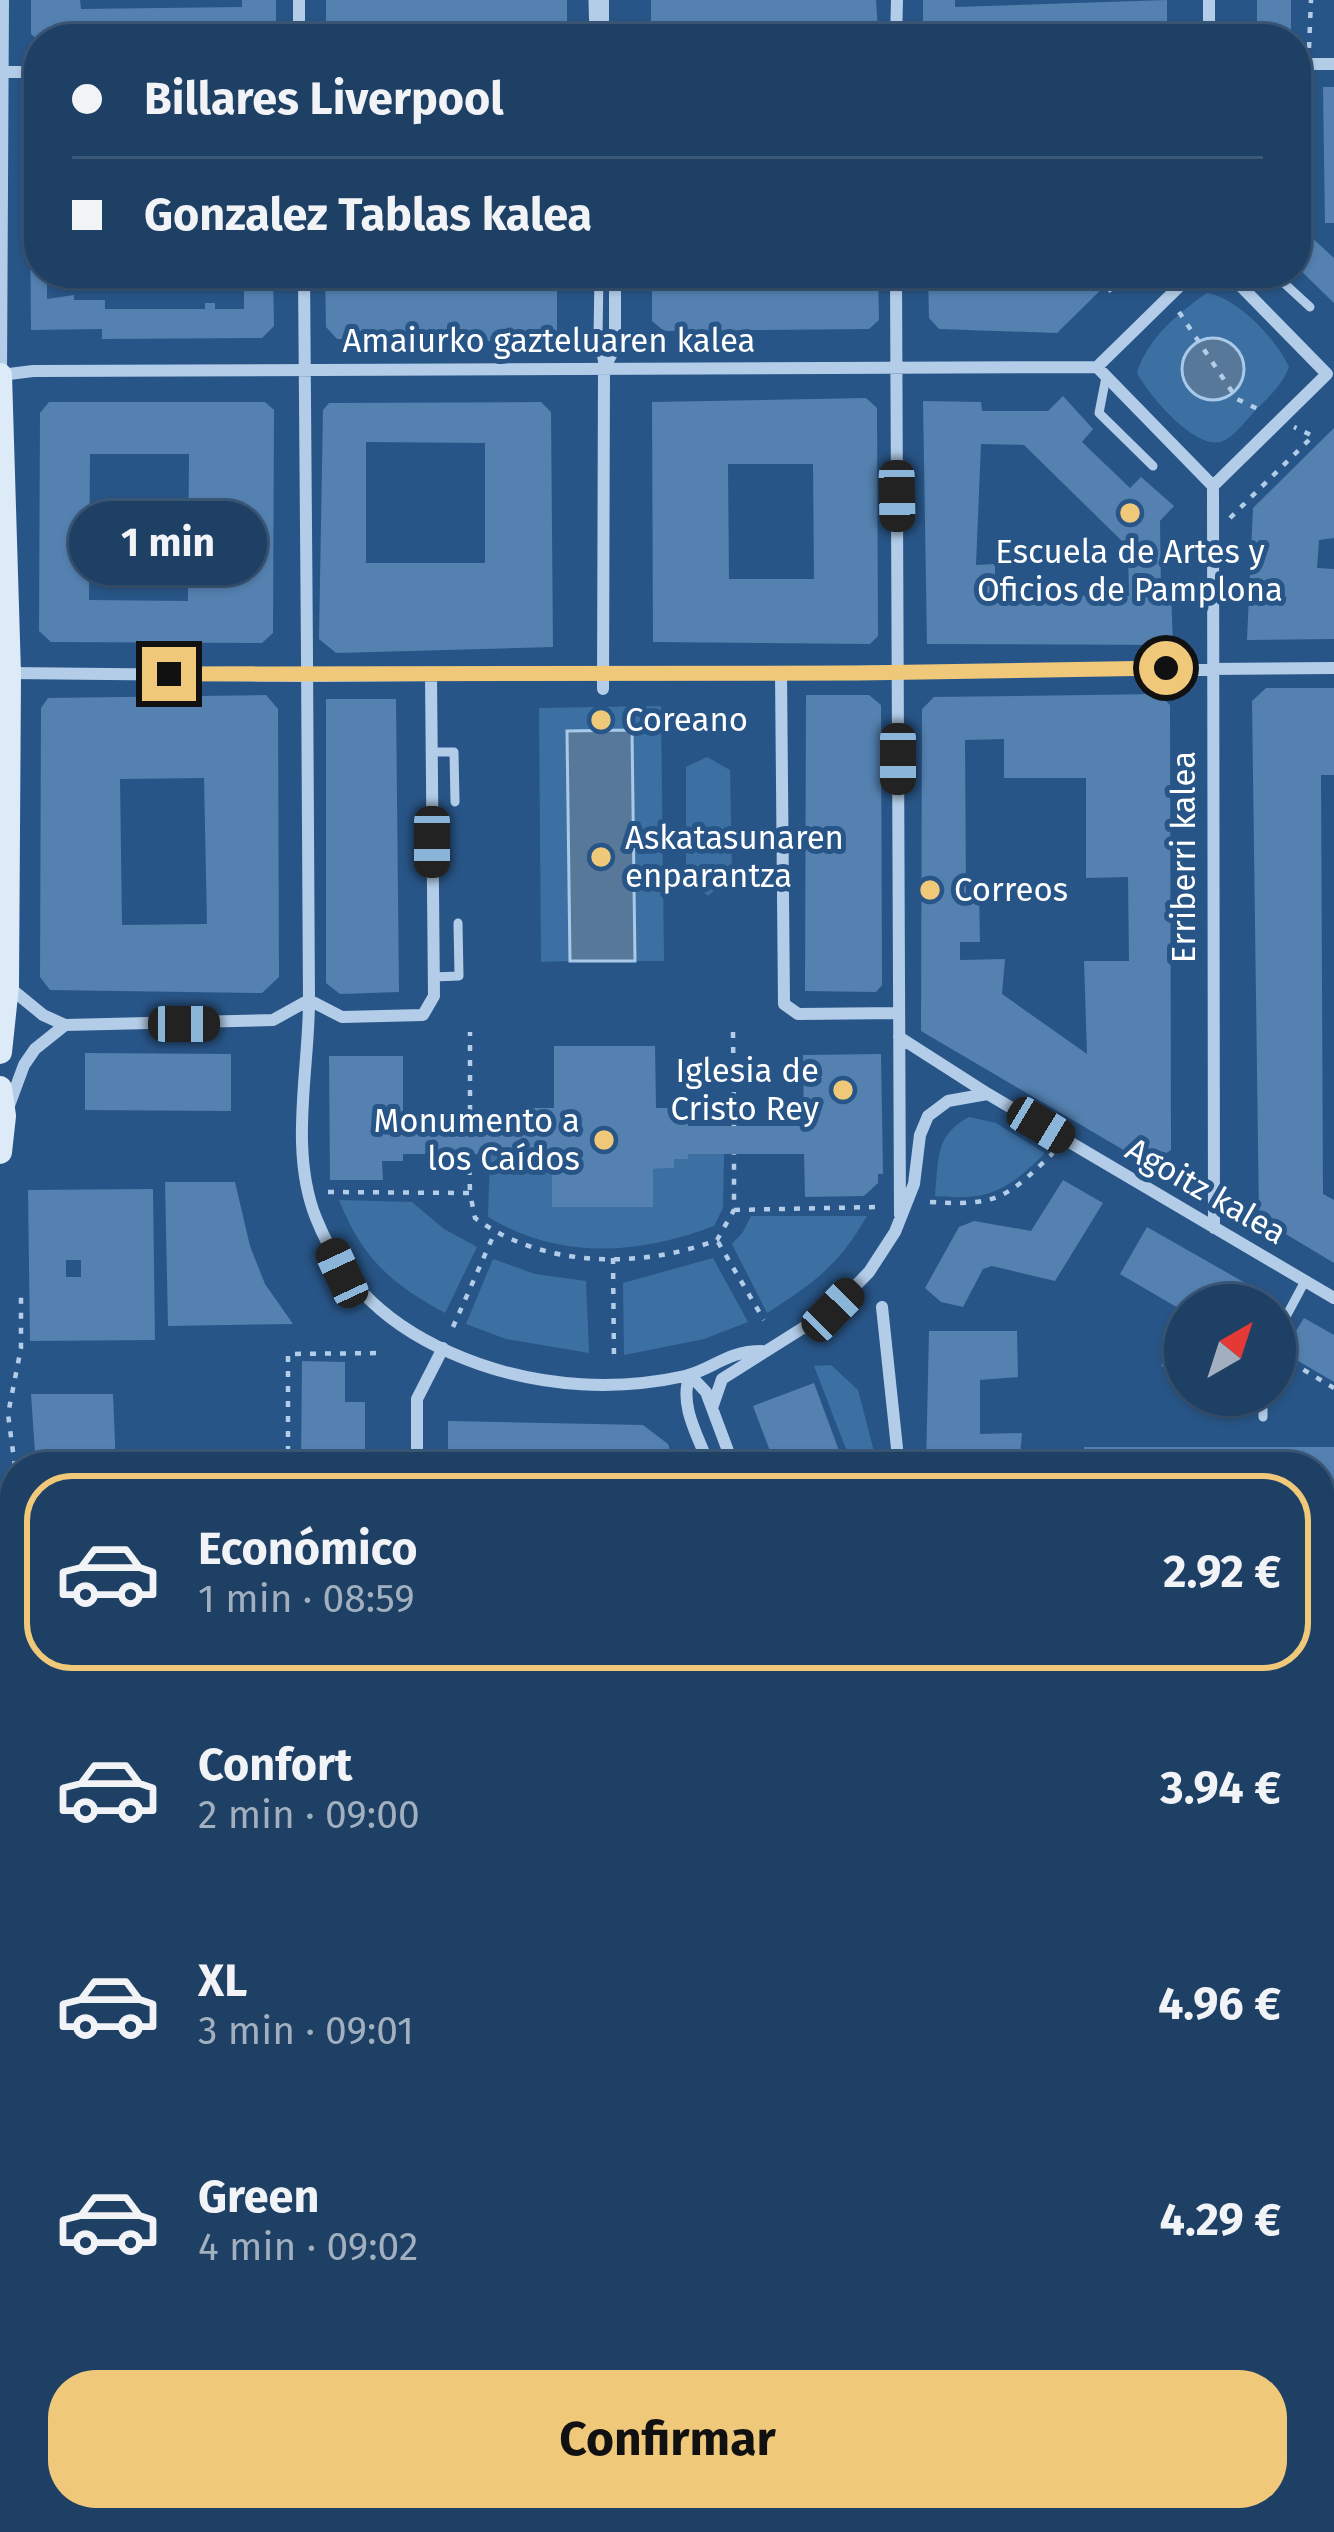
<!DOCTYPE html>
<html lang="es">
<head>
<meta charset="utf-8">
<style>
  :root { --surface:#1e4065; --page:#26476b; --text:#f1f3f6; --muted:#a1afbf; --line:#3c5979; --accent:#f0c879 }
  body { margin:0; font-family:"Fira Sans",sans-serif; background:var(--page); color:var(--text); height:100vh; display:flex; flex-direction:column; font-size:45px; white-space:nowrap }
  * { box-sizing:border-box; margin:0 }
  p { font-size:39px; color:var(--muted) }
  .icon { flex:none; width:66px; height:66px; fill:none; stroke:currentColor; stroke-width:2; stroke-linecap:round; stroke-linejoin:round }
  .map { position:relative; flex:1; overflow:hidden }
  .details { position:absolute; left:0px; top:1452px; width:1335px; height:1080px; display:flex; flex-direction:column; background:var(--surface); border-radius:48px 48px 0 0; box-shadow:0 3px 9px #0004,0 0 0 3px var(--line) }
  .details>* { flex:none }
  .top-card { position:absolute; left:24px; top:24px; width:1287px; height:264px; border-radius:48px; box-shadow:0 3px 9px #0004,0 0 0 3px var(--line); display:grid; align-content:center; height:264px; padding:0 48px; background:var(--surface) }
  .needle { width:78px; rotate:39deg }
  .tools { position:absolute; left:1164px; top:1284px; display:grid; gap:24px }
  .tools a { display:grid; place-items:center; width:132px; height:132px; border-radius:50%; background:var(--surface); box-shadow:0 3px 9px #0004,0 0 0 3px var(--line); font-size:60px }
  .end { position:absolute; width:54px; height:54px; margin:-27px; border:15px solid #f0c879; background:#111; box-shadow:0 0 0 6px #111 }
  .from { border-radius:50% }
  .bubble { position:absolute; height:84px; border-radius:42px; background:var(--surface); box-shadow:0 3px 9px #0004,0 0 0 3px var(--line); font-size:39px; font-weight:700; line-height:84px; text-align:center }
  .car { position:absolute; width:36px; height:72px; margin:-36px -18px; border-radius:15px; box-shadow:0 0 9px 3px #0007; background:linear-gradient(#222 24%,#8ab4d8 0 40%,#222 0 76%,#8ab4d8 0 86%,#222 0) }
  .top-card b { display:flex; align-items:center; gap:42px; height:114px; font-size:45px }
  .top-card b+b { border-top:3px solid var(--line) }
  .top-card i { width:30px; height:30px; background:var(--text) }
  ul { padding:21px 0 0; list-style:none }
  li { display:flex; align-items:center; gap:36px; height:198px; margin:0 24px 18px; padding:0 24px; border:6px solid transparent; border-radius:48px }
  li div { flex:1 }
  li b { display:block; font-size:45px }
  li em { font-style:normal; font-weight:700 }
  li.selected { border-color:var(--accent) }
  li>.icon { width:108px; height:108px; stroke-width:1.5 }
  .primary-button { display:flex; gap:24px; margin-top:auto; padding:24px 48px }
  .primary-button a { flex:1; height:138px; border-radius:48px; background:var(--accent); color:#111; font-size:48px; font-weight:700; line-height:138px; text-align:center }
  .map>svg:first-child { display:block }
  .green { fill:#3c70a3 }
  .water { fill:#58789a; stroke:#a8c9e8; stroke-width:3 }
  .building { fill:#5481b0; fill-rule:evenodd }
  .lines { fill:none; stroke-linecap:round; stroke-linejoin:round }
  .path { stroke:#b3cde8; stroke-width:4.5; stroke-dasharray:6 9; stroke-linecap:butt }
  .lane { stroke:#b3cde8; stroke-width:9 }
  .street { stroke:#b3cde8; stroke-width:12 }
  .secondary { stroke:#ddeaf7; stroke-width:24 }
  .route { stroke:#f0c879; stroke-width:15 }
  .poi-dot { fill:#f0c879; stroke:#285587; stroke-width:4.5 }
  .labels { text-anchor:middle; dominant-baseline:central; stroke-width:10; stroke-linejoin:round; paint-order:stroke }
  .street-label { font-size:33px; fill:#fff; stroke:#285587 }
  .poi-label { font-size:33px; fill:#fff; stroke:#285587; text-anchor:start }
</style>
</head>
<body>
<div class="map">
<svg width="1334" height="2532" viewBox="0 0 1334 2532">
  <rect width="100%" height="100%" fill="#285587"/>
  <!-- green -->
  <path class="green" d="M1207 293C1238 298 1276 339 1289 367 1282 386 1268 397 1255 411 1245 421 1234 438 1220 442 1193 448 1149 395 1137 373 1147 339 1178 313 1207 293Z
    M661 706 664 961H635L631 730 567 731 570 961 541 962 539 708Z
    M707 757 730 770 732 875 708 896 686 874V767Z
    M969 1117 996 1123 1045 1153C1007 1191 989 1201 935 1196 939 1159 934 1136 969 1117Z
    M490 1154H520L535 1161 536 1170H552L553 1207H652L653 1169 674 1168V1159H688V1154H724L723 1208 714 1226C638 1255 559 1260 488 1217Z
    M339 1200 412 1202 444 1229 477 1247 445 1313C390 1283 362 1258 339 1200Z
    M751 1216H867C838 1266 815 1282 767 1313L732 1244 743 1232Z
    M713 1258 748 1322 704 1339 624 1355 623 1283Z
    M493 1259 535 1274 586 1281 589 1353 506 1339 466 1324Z
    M831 1365 858 1390 878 1467H853L814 1366Z
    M0 1539 15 1565V1603L9 1607 0 1592Z
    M1334 1739V2066H1320V1744Z
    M1320 2354H1334V2481H1320Z
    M171 2517H939L940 2532H174Z"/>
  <!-- water -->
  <path class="water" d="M1182 369a31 31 0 1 1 62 0a31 31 0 1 1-62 0Z
    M632 730 635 961H570L567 731Z
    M372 2517H429L431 2532H374Z"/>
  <!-- building -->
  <path class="building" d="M31 0H80L81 9 242 7V0H276V36L273 39H37L31 34Z
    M326 0H567V37L326 39Z
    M651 0H876L878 31 868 39H651Z
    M923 0H955V7L1167 0V21H1151V38H940L939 22H923Z
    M1257 0H1291V36L1257 37Z
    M1323 87H1334V223H1325Z
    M39 107V273H64V281H47V299L74 295V300H105V309H205V303H215V309H244V273H273L274 326 262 338 102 339V329L31 330 29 108Z
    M1296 223 1334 258V303L1296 266Z
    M86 273H120V281H86Z
    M325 273H364L363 287 500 288V273H557V342L337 339 326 327Z
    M652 273H878L879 320 869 329 664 331 652 321Z
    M928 273H1118L1057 333 939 329 929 318Z
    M1063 396 1093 429 1082 442 1130 488 1141 477 1174 506 1160 521 1161 589H1171L1173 645 927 644 923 401 981 402 982 411H1048ZM981 444 1024 445 1128 547 1129 596 995 595V564L976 565Z
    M866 398 877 408 878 636 870 644 653 642 652 402ZM728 464H813L814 579H729Z
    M49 402H265L274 410 273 633 262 643 51 642 39 631 40 413ZM90 454H189L188 601 89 600Z
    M541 402 551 412 553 647 336 653 319 639 323 410 329 403ZM366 442 485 443V563H366Z
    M1334 428V538L1319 540 1317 568 1334 569V639L1247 640 1253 508Z
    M1266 688H1334V775H1321L1323 1194 1334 1200V1263L1259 1218 1252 701Z
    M1159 694 1170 705 1171 1150 1149 1165 921 1031 922 709 934 697ZM1004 739V778H1086V878L1128 877 1129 961H1084L1087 1054 1002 994 1005 959 960 960V942H980L979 893H966L965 740Z
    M266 695 278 709 279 977 262 993 50 990 40 977 41 708 48 698ZM204 778 207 924 122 925 120 779Z
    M806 695H869L881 705 882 985 876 992 805 991Z
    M326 699H396L399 992 340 994 326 983Z
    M554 1046H655L656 1108H676V1119H688V1126H804L803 1055 881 1054 883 1174H878V1183L864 1196 805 1197 804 1154H688V1159H674V1168L653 1169V1207H552V1170H535V1161H520V1154H403V1161H382L383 1180H330L329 1056H403V1126H520V1118H533V1108H554Z
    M85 1053 231 1054V1111L85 1110Z
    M1063 1180 1103 1203 1055 1281 992 1266 983 1269 963 1307 941 1302 925 1288 959 1227 974 1221 1031 1231Z
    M165 1182H235L250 1246 265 1284 293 1324 168 1326Z
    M153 1189 155 1340 30 1341 28 1190ZM66 1260H81V1277H66Z
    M1147 1227 1268 1296 1263 1305H1185V1312L1120 1274Z
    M1304 1318 1334 1335V1382L1283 1352Z
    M1185 1321V1377L1161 1366Z
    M929 1331H1017L1018 1377 980 1380V1434L1022 1433 1019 1467H926Z
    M302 1361 345 1362V1402H365V1450H345L344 1467H301Z
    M814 1383 845 1467H776L753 1406Z
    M31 1394H113L116 1467 85 1464 36 1467Z
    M448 1421 643 1425 668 1444 676 1467H640V1453H623V1467H590V1453H569V1467H538V1453H517V1467H487V1453H465V1467H448Z
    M1084 1447H1334V1501H1320V1467H1084Z
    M0 1776 15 1777V2142H0Z
    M1320 2225H1334V2278H1320Z
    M15 2336V2380L0 2407V2350Z
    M1320 2481H1334V2532H1292V2517H1320Z
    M93 2517H120L122 2532H95Z
    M171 2517H249L251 2532H174Z
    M258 2517H347L350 2532H261Z
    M583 2517H680L686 2532H589Z"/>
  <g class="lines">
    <!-- path -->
    <path class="path" d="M1309 48 1311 0
      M1108 291 1136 273
      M1179 312 1237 399 1262 411
      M1230 518 1313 436 1294 427
      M733 1032 734 1126
      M470 1126V1032
      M469 1154 470 1193
      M328 1192 470 1193 475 1218C543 1268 640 1269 717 1240L734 1210V1154
      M930 1202C997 1206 1006 1199 1053 1153
      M734 1210 877 1207
      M718 1242 764 1320
      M613 1258 614 1361
      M453 1327 495 1232
      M1275 1363 1294 1364 1334 1388
      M15 1467 8 1414 21 1348V1295
      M288 1467V1354L382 1353
      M1320 1771H1334
      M1320 1805 1334 1809
      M1320 1811 1334 1812
      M1320 1835 1334 1839
      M1320 1904 1327 1921 1320 1944
      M1320 1979 1334 1972
      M1320 2037 1334 2049
      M1320 2075H1334
      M1026 2517V2532
      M1076 2517V2532"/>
    <!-- lane -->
    <path class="lane" d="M593 0 594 39
      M599 273 598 338 604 369
      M1273 273 1310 307
      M1106 377 1099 413 1153 466
      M432 752H454L455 802
      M433 977 459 976 458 923
      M1275 1337 1305 1281
      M1263 1395V1417"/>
    <!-- street -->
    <path class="street" d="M3 0 1 375 33 371 1097 367
      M299 0V39
      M603 0V39
      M1209 0V39
      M896 39 897 0
      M1296 64H1334
      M2 72H39
      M304 273C307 516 307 758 309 1001 309 1070 289 1151 316 1218 346 1294 403 1337 479 1364 545 1387 617 1391 685 1376 714 1369 726 1351 762 1351
      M896 273 900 1215
      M1193 273 1097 367 1213 486
      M1213 486 1214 1228
      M1213 486 1327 374 1228 273
      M9 673 306 676 1334 668
      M781 673 784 1004 798 1014 898 1013
      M603 689 604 369 615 347V273
      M10 988 43 1015 65 1025 273 1020 309 1000
      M309 1000 342 1017 423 1015 434 996 431 675
      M899 1037 988 1094 1334 1298
      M7 1111 24 1065 35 1049 65 1025
      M882 1307 899 1467
      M690 1375 706 1392 734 1467
      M690 1375C678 1405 699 1438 710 1467
      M712 1408 722 1379 833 1309 869 1272 895 1232 914 1184 920 1135 928 1116 948 1101 987 1094
      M417 1467V1399L443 1348
      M0 2231 15 2248
      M0 2275 15 2273
      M1320 2323H1334
      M140 2517 142 2532
      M1260 2517V2532"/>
    <!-- secondary -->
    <path class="secondary" d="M0 375 9 673 7 986 0 1052
      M0 1088 4 1116 0 1152
      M1320 1667 1334 1666
      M0 1689 15 1690
      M1320 1706 1334 1704
      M0 1725 15 1726
      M1320 2181H1334
      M962 2517V2532
      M994 2517V2532"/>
  </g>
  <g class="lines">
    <!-- route -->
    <path class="route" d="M169 674 859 673 1166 668"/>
  </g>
  <!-- markers -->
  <g class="poi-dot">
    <circle cx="1130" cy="513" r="12"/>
    <circle cx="601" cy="720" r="12"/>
    <circle cx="601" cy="857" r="12"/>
    <circle cx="930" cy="890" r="12"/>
    <circle cx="843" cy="1090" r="12"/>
    <circle cx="604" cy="1140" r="12"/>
  </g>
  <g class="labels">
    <!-- street labels -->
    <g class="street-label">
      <text x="549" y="341">Amaiurko gazteluaren kalea</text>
      <text transform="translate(1184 857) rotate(-90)">Erriberri kalea</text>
      <text transform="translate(1206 1191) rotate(30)">Agoitz kalea</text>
    </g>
    <!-- poi labels -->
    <g class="poi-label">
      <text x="1130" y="552" text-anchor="middle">Escuela de Artes y<tspan x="1130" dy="38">Oficios de Pamplona</tspan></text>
      <text x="625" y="720">Coreano</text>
      <text x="625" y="838">Askatasunaren<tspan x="625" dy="38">enparantza</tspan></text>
      <text x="954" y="890">Correos</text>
      <text x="819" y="1071" text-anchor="end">Iglesia de<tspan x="819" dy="38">Cristo Rey</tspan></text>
      <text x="580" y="1121" text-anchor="end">Monumento a<tspan x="580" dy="38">los Caídos</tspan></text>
    </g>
  </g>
</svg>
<div class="tools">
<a><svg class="needle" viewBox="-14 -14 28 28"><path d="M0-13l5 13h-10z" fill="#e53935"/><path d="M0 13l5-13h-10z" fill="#a1afbf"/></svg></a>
</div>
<i class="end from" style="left:1166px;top:668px"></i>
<i class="end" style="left:169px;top:674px"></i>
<div class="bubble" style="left:69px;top:501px;width:198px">1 min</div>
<i class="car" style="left:897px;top:496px;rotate:179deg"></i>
<i class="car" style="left:898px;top:759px;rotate:180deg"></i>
<i class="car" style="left:432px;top:842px;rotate:180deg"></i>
<i class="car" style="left:184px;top:1024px;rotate:90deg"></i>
<i class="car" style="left:1041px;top:1125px;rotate:121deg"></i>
<i class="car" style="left:342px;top:1273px;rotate:335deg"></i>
<i class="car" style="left:833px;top:1310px;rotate:44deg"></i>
<div class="top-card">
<b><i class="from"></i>Billares Liverpool</b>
<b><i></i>Gonzalez Tablas kalea</b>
</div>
<section class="details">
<ul>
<li class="selected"><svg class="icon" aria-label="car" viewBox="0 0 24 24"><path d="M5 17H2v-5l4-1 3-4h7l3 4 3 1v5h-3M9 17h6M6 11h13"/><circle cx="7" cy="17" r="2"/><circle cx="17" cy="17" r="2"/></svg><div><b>Económico</b><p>1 min · 08:59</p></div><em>2.92 €</em></li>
<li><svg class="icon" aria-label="car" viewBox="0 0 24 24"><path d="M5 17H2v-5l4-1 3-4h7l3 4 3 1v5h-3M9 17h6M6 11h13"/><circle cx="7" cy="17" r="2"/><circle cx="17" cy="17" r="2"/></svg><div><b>Confort</b><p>2 min · 09:00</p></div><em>3.94 €</em></li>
<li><svg class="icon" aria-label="car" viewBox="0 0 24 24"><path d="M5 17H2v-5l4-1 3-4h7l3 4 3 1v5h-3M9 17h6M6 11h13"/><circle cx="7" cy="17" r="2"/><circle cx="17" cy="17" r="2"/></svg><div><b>XL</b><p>3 min · 09:01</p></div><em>4.96 €</em></li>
<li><svg class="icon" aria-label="car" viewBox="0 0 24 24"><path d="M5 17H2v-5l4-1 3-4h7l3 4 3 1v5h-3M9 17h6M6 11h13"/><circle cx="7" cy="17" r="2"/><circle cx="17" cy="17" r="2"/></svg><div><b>Green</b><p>4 min · 09:02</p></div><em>4.29 €</em></li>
</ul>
<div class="primary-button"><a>Confirmar</a></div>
</section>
</div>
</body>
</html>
